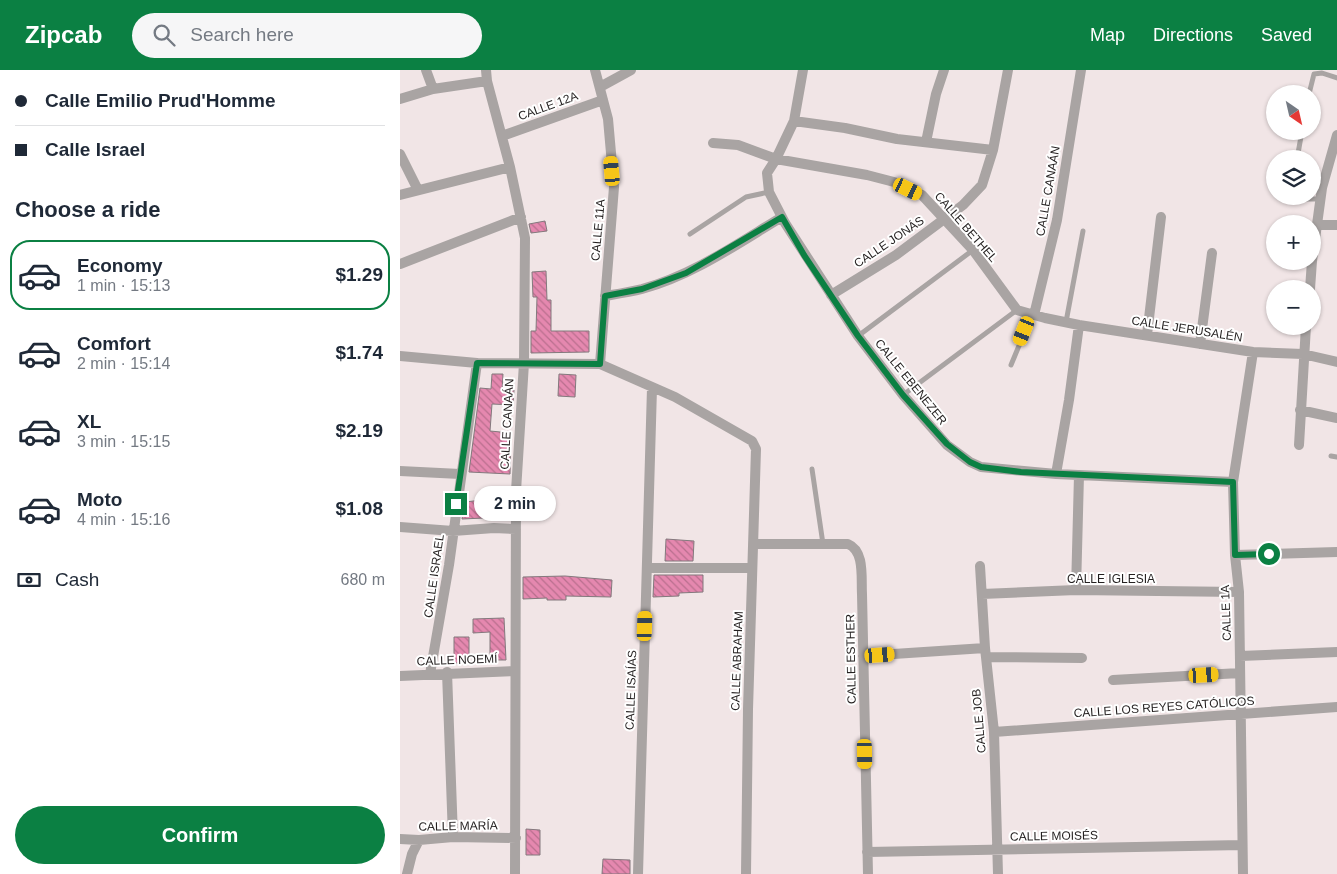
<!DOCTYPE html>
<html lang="en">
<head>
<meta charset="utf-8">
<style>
  :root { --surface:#fff; --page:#f6f6f7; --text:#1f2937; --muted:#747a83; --line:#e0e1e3; --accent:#0b8043 }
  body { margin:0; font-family:Arial,sans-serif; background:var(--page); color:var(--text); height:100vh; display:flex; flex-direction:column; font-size:19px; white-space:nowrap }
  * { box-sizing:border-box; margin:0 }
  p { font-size:16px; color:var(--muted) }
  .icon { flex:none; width:28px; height:28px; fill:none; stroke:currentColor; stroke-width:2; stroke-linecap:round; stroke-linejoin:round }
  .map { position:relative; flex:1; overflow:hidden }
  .panel { display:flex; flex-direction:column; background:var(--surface); width:400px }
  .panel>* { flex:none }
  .hud { display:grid; align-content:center; height:110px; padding:0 15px; background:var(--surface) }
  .needle { width:32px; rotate:146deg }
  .controls { position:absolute; left:866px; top:15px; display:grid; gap:10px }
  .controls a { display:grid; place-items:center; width:55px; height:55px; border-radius:50%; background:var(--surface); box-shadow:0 1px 4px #0004; font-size:25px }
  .end { position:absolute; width:22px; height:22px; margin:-11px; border:6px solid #0b8043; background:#fff; box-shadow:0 0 0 2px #fff }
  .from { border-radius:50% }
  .bubble { position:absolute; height:35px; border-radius:18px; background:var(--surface); box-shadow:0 1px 4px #0004; font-size:16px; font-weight:700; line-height:35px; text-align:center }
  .car { position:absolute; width:15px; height:30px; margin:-15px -8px; border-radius:6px; box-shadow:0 0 4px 1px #0007; background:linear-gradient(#f5c518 24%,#345 0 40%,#f5c518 0 76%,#345 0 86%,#f5c518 0) }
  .hud b { display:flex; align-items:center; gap:18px; height:48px; font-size:19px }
  .hud b+b { border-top:1px solid var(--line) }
  .hud i { width:12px; height:12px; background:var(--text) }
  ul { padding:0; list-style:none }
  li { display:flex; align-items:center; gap:15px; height:70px; margin:0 10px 8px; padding:0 5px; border:2px solid transparent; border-radius:20px }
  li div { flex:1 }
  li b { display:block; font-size:19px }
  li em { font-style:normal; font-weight:700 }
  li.current { border-color:var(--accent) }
  li>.icon { width:45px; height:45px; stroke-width:1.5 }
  h2 { padding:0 15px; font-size:22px; line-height:60px }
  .pay { display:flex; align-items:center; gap:12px; height:55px; padding:0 15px; font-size:19px }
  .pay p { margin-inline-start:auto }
  .action { display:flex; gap:10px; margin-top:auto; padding:10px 15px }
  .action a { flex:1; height:58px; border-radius:30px; background:var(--accent); color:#fff; font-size:20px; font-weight:700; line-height:58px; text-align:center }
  header { display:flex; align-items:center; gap:30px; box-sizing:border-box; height:70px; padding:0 25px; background:var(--accent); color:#fff }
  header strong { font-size:24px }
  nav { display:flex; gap:28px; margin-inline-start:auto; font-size:18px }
  .search { width:350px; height:45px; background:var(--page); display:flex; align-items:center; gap:12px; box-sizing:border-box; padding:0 18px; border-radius:28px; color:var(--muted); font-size:19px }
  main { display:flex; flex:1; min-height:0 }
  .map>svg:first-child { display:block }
  .building { fill:url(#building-back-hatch); stroke:#83797d }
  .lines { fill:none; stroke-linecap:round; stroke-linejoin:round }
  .service { stroke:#a9a4a3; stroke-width:5 }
  .minor { stroke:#a9a4a3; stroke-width:10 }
  .route { stroke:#0b8043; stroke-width:6 }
  .labels { text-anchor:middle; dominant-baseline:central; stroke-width:4; stroke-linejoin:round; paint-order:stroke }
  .street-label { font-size:12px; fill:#231f1f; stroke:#fff }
</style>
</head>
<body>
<header>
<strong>Zipcab</strong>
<div class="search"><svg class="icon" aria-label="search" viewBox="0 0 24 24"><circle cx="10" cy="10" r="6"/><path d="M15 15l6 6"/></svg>Search here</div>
<nav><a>Map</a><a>Directions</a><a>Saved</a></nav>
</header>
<main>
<section class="panel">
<div class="hud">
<b><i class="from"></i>Calle Emilio Prud'Homme</b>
<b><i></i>Calle Israel</b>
</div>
<h2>Choose a ride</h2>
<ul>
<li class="current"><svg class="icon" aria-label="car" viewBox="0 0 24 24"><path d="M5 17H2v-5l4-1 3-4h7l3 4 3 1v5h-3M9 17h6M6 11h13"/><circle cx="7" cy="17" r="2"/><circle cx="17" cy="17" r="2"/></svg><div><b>Economy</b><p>1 min · 15:13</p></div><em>$1.29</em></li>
<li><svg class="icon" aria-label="car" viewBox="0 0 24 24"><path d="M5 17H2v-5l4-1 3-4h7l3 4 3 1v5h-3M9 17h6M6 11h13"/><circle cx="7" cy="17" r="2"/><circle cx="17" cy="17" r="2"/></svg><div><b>Comfort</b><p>2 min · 15:14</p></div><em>$1.74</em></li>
<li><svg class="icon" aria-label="car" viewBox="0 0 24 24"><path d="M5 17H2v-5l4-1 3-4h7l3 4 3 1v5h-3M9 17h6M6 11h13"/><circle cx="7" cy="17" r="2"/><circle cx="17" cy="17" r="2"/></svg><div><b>XL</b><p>3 min · 15:15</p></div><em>$2.19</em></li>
<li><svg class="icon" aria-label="car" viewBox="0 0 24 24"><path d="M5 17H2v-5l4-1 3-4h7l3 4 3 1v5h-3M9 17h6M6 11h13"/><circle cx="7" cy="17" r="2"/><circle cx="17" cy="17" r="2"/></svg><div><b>Moto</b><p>4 min · 15:16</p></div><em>$1.08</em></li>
</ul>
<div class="pay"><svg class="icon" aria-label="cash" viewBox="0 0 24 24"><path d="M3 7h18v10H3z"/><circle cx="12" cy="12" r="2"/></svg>Cash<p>680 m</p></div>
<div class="action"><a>Confirm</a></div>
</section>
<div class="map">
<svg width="937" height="804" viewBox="0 0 937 804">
  <defs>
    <pattern id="building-back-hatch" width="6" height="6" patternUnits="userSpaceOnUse" patternTransform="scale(1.25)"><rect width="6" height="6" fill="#e588af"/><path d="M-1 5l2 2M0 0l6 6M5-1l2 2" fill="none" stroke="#b96f8e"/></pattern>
  </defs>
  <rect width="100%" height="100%" fill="#f1e5e6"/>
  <!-- building -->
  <path class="building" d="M145 151 147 161 131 163 129 154Z
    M146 201 147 230H151V261H189V282L131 283V261H136L137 227H133L132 202Z
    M92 304H103L102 320H114L113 335 92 334 90 361 111 363 110 404 69 402 80 318 91 319Z
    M159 304 176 305 175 327 158 326Z
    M82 430 84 448 62 449 65 432Z
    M266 469 294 471 293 491H265Z
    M254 505H303V522L279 523V526L253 527Z
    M165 506 212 510 211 527 166 526V530H147V528L123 529V507Z
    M104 548 106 590H90V562L73 563V549Z
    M54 567H69V593H54Z
    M126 759 140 760V785H126Z
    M203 789 230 790V804H202Z"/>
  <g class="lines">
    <!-- service -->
    <path class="service" d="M909 24 914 4 922 3 937 8
      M897 89 902 61
      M895 126 902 129H921
      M290 164 346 127 369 122
      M666 252 683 161
      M458 266 573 180
      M611 295 628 254 634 245
      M503 325 617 240
      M931 386 937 387
      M412 399 423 474"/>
    <!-- minor -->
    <path class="minor" d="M26 0 33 19
      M86 0 87 11 110 97 125 168 124 293 116 421 115 804
      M195 0 208 49 214 117 200 294
      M403 0 394 51 376 89 367 103 369 122 385 153 458 266 503 325 547 375 570 392 581 397 656 404 833 412
      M200 17 231 0
      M0 29 33 19 87 11
      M394 51 445 58 497 69 593 80
      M102 66 203 30
      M526 72 536 24 544 0
      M313 73 338 75 376 89 467 105 494 112 522 125 573 180 617 240 645 248 679 255 853 282 903 284 937 292
      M0 84 18 120
      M0 125 110 97
      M916 155H937
      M912 191 922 118 937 65
      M0 194 121 147
      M910 219 912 191
      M431 225 496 185 563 135 582 115 593 80 608 0
      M205 226C217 224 230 222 242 219 293 205 337 174 382 147
      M634 245 657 150 681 0
      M747 265 761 147
      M800 274 812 183
      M0 286 77 293 200 294 275 327 352 371 356 379 348 639 346 804
      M900 340 937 348
      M899 375 906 256
      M0 401 60 404
      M656 404 669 330 679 255
      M0 457 53 461 94 458 116 459
      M353 474H448C465 481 461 508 462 524L468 804
      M835 485 937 482
      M580 496 585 578 594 662 598 804
      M247 498H352
      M676 520 679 405
      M582 524 676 520 839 522
      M463 586 585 578
      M840 586 937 582
      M586 587 682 588
      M47 602 53 767
      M30 604 49 495 77 293
      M0 606 115 601
      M713 610 840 603
      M594 662 937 637
      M0 769 19 770 53 767 116 768
      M467 782 842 775
      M7 804 12 784 19 770
      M238 804 252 318
      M843 804 839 522 835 485 833 412 853 282"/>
  </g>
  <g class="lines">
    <!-- route -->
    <path class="route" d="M56 434 77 293 200 294 205 226 242 219 286 203 382 147 404 185 458 266 503 325 547 374 570 392 581 397 621 402 833 412 835 485 869 484"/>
  </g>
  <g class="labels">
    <!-- street labels -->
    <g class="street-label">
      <text transform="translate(148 36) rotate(-20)">CALLE 12A</text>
      <text transform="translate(648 121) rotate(-80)">CALLE CANAÁN</text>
      <text transform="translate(566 157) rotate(49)">CALLE BETHEL</text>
      <text transform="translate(198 160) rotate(-85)">CALLE 11A</text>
      <text transform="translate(489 172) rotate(-34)">CALLE JONÁS</text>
      <text transform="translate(787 259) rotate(9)">CALLE JERUSALÉN</text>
      <text transform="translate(511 312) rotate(51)">CALLE EBENEZER</text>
      <text transform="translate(107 354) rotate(-87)">CALLE CANAÁN</text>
      <text transform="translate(34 506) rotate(-82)">CALLE ISRAEL</text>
      <text x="711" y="509">CALLE IGLESIA</text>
      <text transform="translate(826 543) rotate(-92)">CALLE 1A</text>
      <text transform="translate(451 589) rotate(-91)">CALLE ESTHER</text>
      <text transform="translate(57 590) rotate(-2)">CALLE NOEMÍ</text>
      <text transform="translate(337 591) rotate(-88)">CALLE ABRAHAM</text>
      <text transform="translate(231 620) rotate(-88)">CALLE ISAÍAS</text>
      <text transform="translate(764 637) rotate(-4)">CALLE LOS REYES CATÓLICOS</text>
      <text transform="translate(579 651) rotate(-95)">CALLE JOB</text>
      <text transform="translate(58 756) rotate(-1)">CALLE MARÍA</text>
      <text transform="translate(654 766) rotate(-1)">CALLE MOISÉS</text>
    </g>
  </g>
</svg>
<div class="controls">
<a><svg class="needle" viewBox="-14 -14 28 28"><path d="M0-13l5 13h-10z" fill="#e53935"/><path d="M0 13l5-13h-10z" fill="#747a83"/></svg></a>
<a><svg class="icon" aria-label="layers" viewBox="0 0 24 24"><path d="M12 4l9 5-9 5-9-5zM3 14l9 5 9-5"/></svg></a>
<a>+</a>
<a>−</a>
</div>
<i class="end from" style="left:869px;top:484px"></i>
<i class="end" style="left:56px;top:434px"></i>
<div class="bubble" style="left:74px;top:416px;width:82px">2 min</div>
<i class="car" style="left:212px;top:101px;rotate:355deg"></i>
<i class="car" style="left:508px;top:119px;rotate:116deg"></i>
<i class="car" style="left:624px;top:261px;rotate:202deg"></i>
<i class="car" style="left:245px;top:556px;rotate:2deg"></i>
<i class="car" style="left:480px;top:585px;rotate:86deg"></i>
<i class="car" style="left:804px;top:605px;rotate:87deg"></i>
<i class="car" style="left:465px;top:684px;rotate:179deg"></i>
</div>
</main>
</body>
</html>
